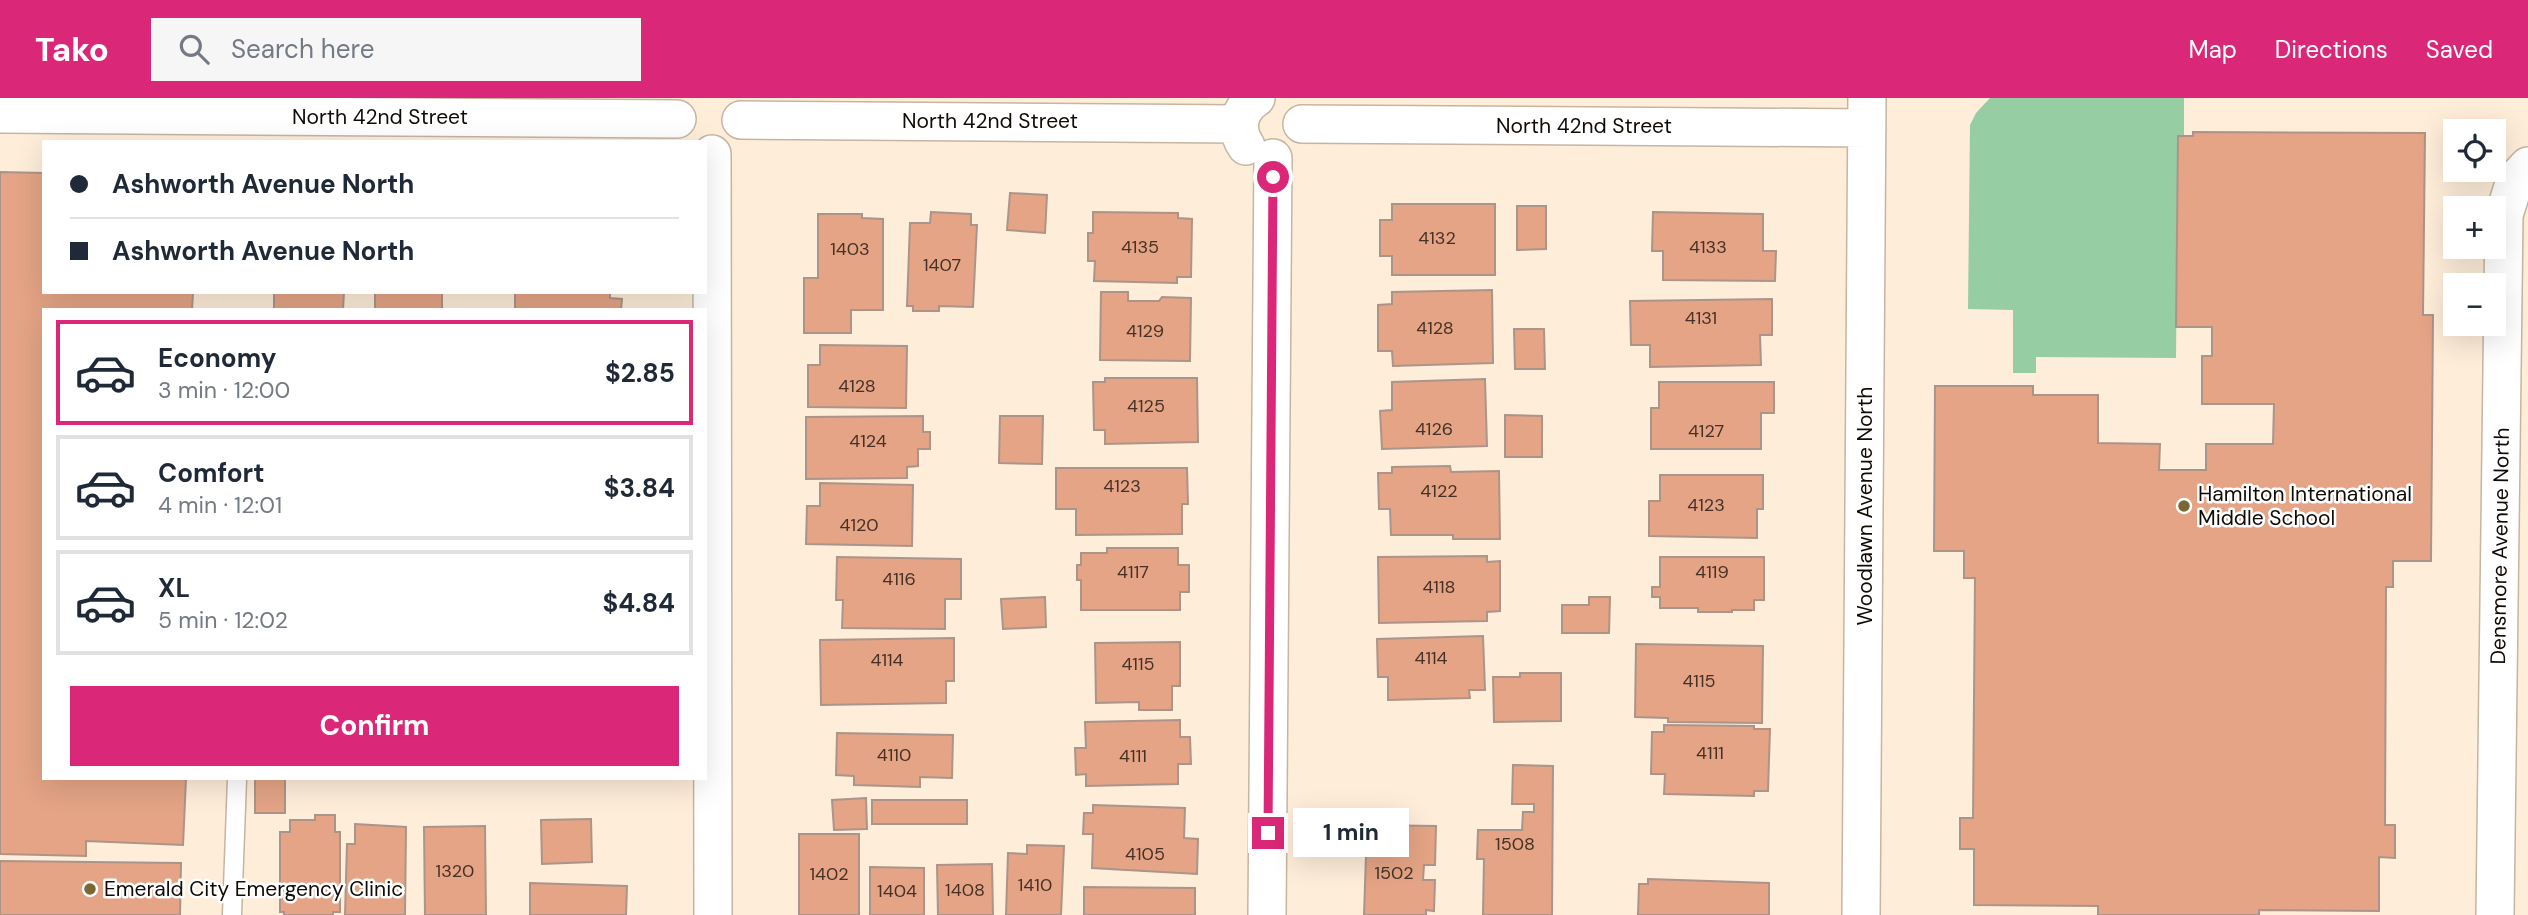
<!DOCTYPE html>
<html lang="en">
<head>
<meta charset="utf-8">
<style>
  :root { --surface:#fff; --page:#f6f6f7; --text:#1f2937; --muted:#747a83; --line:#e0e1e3; --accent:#db2777 }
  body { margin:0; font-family:"DM Sans",sans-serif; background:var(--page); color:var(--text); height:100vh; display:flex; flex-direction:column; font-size:26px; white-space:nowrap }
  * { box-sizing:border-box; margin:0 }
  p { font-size:23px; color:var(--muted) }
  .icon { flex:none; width:38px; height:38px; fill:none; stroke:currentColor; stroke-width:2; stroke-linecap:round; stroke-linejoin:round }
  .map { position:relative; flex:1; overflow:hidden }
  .drawer { position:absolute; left:42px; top:210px; width:665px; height:472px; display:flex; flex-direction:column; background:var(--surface); border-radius:0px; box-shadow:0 7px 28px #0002 }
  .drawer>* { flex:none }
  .banner { position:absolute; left:42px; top:42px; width:665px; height:154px; border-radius:0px; box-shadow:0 7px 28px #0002; display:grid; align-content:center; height:154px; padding:0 28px; background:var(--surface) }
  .tools { position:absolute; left:2443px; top:21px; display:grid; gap:14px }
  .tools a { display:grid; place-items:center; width:63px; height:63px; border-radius:0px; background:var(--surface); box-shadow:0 7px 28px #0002; font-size:35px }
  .end { position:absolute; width:32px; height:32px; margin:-16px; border:9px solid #db2777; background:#fff; box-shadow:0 0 0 4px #fff }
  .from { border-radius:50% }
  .bubble { position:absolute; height:49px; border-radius:0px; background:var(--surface); box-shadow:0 7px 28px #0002; font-size:23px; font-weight:700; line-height:49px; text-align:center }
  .banner b { display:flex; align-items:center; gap:24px; height:66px; font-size:26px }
  .banner b+b { border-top:2px solid var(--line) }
  .banner i { width:18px; height:18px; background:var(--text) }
  ul { padding:12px 0 0; list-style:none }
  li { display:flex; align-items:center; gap:21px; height:105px; margin:0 14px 10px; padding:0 14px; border:4px solid var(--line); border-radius:0px }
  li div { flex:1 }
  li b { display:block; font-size:26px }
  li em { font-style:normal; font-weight:700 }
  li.on { border-color:var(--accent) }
  li>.icon { width:63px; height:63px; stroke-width:1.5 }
  .action { display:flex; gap:14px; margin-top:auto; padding:14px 28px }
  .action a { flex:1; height:80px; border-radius:0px; background:var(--accent); color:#fff; font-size:28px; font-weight:700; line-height:80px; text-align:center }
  header { display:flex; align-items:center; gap:42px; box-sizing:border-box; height:98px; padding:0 35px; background:var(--accent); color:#fff }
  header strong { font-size:33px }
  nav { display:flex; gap:38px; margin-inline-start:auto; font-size:24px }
  .search { width:490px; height:63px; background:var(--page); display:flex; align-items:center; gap:18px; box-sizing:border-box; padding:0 24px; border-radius:0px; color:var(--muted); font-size:26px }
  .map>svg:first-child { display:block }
  .green { fill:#97cda2 }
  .building { fill:#e4a485; stroke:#ab958a; stroke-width:2 }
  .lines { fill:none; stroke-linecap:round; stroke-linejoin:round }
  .service-casing { stroke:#c5b5a2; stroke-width:21 }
  .minor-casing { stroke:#c5b5a2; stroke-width:40 }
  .service { stroke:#fff; stroke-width:18 }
  .minor { stroke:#fff; stroke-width:37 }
  .route { stroke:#db2777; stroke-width:9 }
  .poi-dot { fill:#7b6635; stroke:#fff; stroke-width:2.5 }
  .labels { text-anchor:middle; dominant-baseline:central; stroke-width:5; stroke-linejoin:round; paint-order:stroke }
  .number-label { font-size:18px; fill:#463126 }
  .street-label { font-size:21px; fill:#110b06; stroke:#fff }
  .poi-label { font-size:21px; fill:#110b06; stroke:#fff; text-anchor:start }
</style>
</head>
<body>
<header>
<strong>Tako</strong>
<div class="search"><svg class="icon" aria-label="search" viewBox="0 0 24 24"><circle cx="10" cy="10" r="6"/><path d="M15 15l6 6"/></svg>Search here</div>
<nav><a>Map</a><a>Directions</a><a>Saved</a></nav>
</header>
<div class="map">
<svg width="2528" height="817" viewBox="0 0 2528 817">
  <rect width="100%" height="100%" fill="#fdedd9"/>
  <!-- green -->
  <path class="green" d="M1990 0H2184V38L2178 39 2176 260 2036 259V275H2013V212L1968 211 1970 27 1976 15Z"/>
  <!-- building -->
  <path class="building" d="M2193 34 2425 35 2423 217H2433L2431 463H2393V489H2386L2385 727H2395V760L2379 759V813L2259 812V817H2098V808L1974 807V751H1960V720H1973L1975 480H1964V453H1934L1935 288H2033V297H2098V345L2160 346 2159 372H2206V346H2273L2274 306H2202V258H2212V229H2176L2178 38H2193Z
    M0 74 44 75V194H193L192 212H44V681H186L183 747 86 743V758L0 756Z
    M1010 95 1047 97 1045 135 1007 132Z
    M1392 106H1495V177H1392V158H1380V122H1392Z
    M1517 108H1546V151L1517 152Z
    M931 114 971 116V127H977L973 209 939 208V213H913V208H907L910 125H930Z
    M1093 114 1178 115V120L1192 121 1191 179H1177V185L1094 183 1095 163H1088V135H1093Z
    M1653 114 1763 116V153H1776L1775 183 1663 182V153H1652Z
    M818 116H862V120L883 121V212H851V235H804V180H818Z
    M1492 192 1493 265 1393 268 1392 253H1378V207L1392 206V194Z
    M274 194H344L343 212H274Z
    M375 194H442V212H375Z
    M515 194 610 195V200L622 201 621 212H515Z
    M1101 194H1128V203H1159L1162 199 1191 200 1190 263 1100 262Z
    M1772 201V237H1760L1761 267 1650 269V247H1631L1630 203Z
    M1514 231H1544L1545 271H1515Z
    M820 247 907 248 906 310 808 309V267H820Z
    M1105 280H1197L1198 344 1105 346V332H1094L1093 284H1105Z
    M1485 281 1487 348 1382 351 1380 313 1392 312V284Z
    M1659 284H1774V315H1761V351H1651V310H1659Z
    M1505 317 1542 318V359H1505Z
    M923 318V334H930V351H918V368L907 369V380L806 381V319Z
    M1000 318H1043L1042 366 999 365Z
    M1450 368 1451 374 1499 373 1500 441H1453V437H1391L1390 411H1379L1378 375H1392V369Z
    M1056 370H1187L1188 406H1182V436L1076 437V411H1056Z
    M1660 377H1763V411H1757V440L1649 438V403H1660Z
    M820 385 913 387 912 448 806 446 807 408H820Z
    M1107 450H1178V467H1189V494H1180V512H1081V482H1077V467H1081V455H1107Z
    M1487 458V464L1500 463V513L1487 514V523L1379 525 1378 459Z
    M837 459 961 461V501H945V531L842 530 843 502H836Z
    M1660 459H1764V502H1754V512H1732V514H1698V510H1660V499H1652V489H1660Z
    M1045 499 1046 529 1003 531 1001 501Z
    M1589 499H1610L1609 535H1562V507H1589Z
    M1483 538 1485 592H1469L1470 600 1388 602V579H1378L1377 541Z
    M954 540V583H946V605L821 607 820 542Z
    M1180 544V588H1172V612H1139V604L1096 605 1095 545Z
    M1636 546 1763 548 1762 625 1668 624V620L1635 619Z
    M1520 575H1561V623L1494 624 1493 579H1520Z
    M1180 622V639H1190L1191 666H1178V686L1086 688V676L1076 677 1075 650H1086L1085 624Z
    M1664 627 1754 628V631H1770L1768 693H1754V698L1664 696 1665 676H1651L1652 634H1664Z
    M837 635 953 637 952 680 920 679V689L854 687V678L836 677Z
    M1513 667 1553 668 1552 817H1483L1484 761H1477L1478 732H1522L1523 714H1534V706H1512Z
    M255 681H285V715H255Z
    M866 700 867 731 834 732 832 702Z
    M872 702H967V726H872Z
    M1093 707 1185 710 1184 740 1198 741 1197 776 1092 770 1093 736H1083L1084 715H1093Z
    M315 717H335V734H340V814H333V817H284V814H280V734H290V722H315Z
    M591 721 592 764 542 766 541 722Z
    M355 726 406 729 405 817H345L347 746H355Z
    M1367 727 1436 728 1435 767H1424L1423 782H1435L1434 813 1426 812V817H1364Z
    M485 728 486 817H425L424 729Z
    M799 736H859V817H799Z
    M1027 747 1064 748 1061 817H1006L1008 755 1027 756Z
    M0 763 181 765 180 817H0Z
    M992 766 993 817H938L937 767Z
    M870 769 924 770V817H870Z
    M1648 781 1769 785V817H1638L1639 786H1648Z
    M530 785 627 788 626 817H530Z
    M1084 789 1195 790V817H1084Z"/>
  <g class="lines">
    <!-- service casing -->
    <g class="service-casing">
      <path id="service" d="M232 817 237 681"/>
    </g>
    <!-- minor casing -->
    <g class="minor-casing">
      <path id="minor" d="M0 16 677 21
        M741 22 1239 26
        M1302 26 1867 30
        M1246 48C1234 31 1239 11 1256 0
        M712 56 713 817
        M1267 817 1273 60
        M1861 817 1867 0
        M2495 817 2504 117 2515 82 2528 68"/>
    </g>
    <!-- service -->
    <use href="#service" class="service"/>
    <!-- minor -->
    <use href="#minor" class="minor"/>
  </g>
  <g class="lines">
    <!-- route -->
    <path class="route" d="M1268 735 1273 79"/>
  </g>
  <!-- markers -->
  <g class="poi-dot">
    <circle cx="2184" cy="408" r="7"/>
    <circle cx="90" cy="791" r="7"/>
  </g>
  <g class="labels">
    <!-- number labels -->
    <g class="number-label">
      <text x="1437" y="140">4132</text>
      <text x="1140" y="149">4135</text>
      <text x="1708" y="149">4133</text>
      <text x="850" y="151">1403</text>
      <text x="942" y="167">1407</text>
      <text x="1701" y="220">4131</text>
      <text x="1435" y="230">4128</text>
      <text x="1145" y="233">4129</text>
      <text x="857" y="288">4128</text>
      <text x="1146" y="308">4125</text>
      <text x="1434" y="331">4126</text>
      <text x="1706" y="333">4127</text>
      <text x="868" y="343">4124</text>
      <text x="1122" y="388">4123</text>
      <text x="1439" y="393">4122</text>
      <text x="1706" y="407">4123</text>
      <text x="859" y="427">4120</text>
      <text x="1133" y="474">4117</text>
      <text x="1712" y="474">4119</text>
      <text x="899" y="481">4116</text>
      <text x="1439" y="489">4118</text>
      <text x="1431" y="560">4114</text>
      <text x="887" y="562">4114</text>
      <text x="1138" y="566">4115</text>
      <text x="1699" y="583">4115</text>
      <text x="1710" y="655">4111</text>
      <text x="894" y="657">4110</text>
      <text x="1133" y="658">4111</text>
      <text x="1515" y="746">1508</text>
      <text x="1145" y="756">4105</text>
      <text x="455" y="773">1320</text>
      <text x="1394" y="775">1502</text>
      <text x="829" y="776">1402</text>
      <text x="1035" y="787">1410</text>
      <text x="965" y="792">1408</text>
      <text x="897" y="793">1404</text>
    </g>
    <!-- street labels -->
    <g class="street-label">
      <text x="380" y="19">North 42nd Street</text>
      <text x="990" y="23">North 42nd Street</text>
      <text x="1584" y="28">North 42nd Street</text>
      <text transform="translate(1865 408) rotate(-90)">Woodlawn Avenue North</text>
      <text transform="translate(2500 448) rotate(-89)">Densmore Avenue North</text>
    </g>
    <!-- poi labels -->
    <g class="poi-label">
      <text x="2198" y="396">Hamilton International<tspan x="2198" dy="24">Middle School</tspan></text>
      <text x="104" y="791">Emerald City Emergency Clinic</text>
    </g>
  </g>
</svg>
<div class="tools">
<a><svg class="icon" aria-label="locate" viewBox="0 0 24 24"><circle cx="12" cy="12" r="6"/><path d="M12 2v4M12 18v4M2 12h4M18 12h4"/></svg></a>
<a>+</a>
<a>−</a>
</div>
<i class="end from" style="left:1273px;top:79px"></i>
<i class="end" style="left:1268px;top:735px"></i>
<div class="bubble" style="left:1293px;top:710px;width:116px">1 min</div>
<div class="banner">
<b><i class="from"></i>Ashworth Avenue North</b>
<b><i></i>Ashworth Avenue North</b>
</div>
<section class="drawer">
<ul>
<li class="on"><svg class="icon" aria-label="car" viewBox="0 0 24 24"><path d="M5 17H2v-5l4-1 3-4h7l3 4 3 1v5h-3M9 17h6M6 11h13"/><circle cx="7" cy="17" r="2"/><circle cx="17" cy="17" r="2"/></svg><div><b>Economy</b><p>3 min · 12:00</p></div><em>$2.85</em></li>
<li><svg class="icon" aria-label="car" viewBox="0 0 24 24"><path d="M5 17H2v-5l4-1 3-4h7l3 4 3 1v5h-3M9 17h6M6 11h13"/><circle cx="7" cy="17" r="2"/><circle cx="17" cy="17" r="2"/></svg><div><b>Comfort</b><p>4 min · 12:01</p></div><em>$3.84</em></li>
<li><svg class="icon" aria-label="car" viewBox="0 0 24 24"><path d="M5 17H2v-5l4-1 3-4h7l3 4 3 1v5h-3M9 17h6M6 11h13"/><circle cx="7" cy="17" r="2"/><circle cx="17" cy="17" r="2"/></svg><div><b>XL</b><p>5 min · 12:02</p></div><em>$4.84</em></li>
</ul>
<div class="action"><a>Confirm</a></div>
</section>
</div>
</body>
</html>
